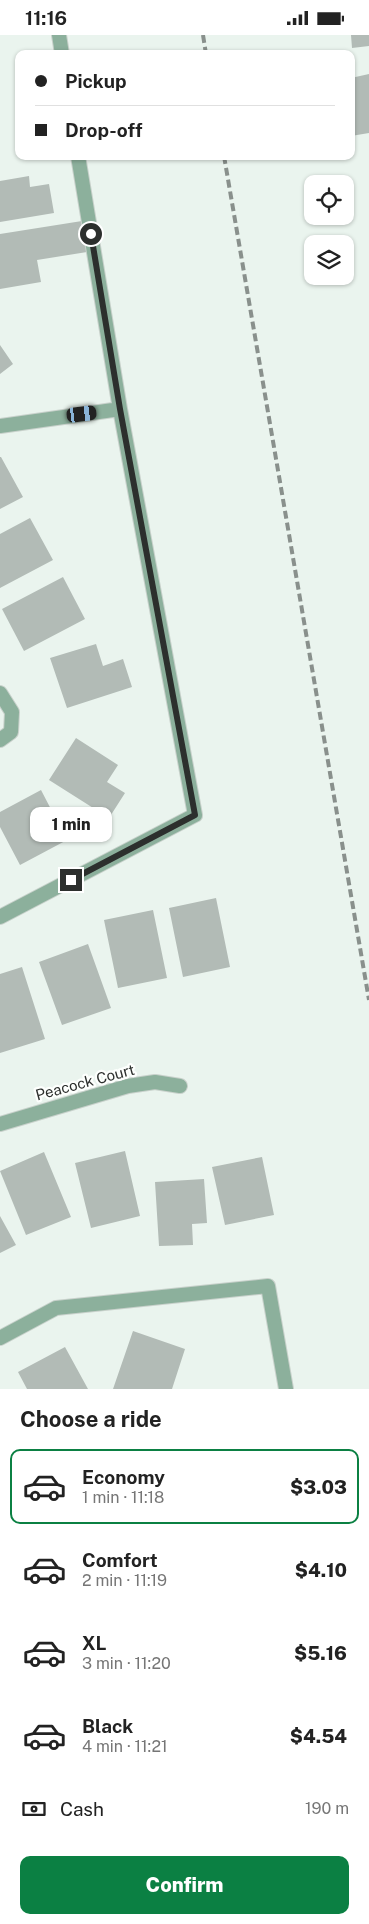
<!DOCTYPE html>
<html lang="en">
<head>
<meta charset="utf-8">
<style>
  :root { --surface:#fff; --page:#f6f6f6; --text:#222; --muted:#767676; --line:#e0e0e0; --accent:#0b8043 }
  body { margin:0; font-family:"Public Sans",sans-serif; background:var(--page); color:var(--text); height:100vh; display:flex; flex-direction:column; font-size:19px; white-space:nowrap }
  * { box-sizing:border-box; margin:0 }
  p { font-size:16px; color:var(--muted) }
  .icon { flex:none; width:28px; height:28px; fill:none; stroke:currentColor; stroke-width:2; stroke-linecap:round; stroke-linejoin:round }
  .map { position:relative; height:1354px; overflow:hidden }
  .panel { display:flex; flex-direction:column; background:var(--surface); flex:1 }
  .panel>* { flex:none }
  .banner { position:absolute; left:15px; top:15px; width:340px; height:110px; border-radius:10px; box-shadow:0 1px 4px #0004; display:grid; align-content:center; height:110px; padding:0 20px; background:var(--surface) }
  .fabs { position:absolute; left:304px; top:140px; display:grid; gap:10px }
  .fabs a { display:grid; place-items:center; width:50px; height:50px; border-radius:10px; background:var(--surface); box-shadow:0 1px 4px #0004; font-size:25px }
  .end { position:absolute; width:22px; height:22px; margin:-11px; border:6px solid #2c2f2d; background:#fff; box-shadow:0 0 0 2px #fff }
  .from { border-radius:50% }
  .bubble { position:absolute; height:35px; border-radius:10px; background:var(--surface); box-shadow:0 1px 4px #0004; font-size:16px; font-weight:800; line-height:35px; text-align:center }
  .car { position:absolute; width:15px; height:30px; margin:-15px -8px; border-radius:6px; box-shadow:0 0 4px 1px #0007; background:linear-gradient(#222 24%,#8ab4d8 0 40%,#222 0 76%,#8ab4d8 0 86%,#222 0) }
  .banner b { display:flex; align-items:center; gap:18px; height:48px; font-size:19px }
  .banner b+b { border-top:1px solid var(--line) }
  .banner i { width:12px; height:12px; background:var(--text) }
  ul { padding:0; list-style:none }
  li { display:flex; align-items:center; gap:15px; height:75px; margin:0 10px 8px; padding:0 10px; border:2px solid transparent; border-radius:10px }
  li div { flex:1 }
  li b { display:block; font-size:19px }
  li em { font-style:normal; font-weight:800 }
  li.on { border-color:var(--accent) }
  li>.icon { width:45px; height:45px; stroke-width:1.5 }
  h2 { padding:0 20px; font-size:22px; line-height:60px }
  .pay { display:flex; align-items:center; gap:12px; height:55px; padding:0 20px; font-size:19px }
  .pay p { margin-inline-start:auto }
  .cta { display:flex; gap:10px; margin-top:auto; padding:10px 20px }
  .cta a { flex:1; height:58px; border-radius:10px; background:var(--accent); color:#fff; font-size:20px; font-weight:800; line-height:58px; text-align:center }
  .status { display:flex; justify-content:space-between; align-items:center; height:35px; padding:0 25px; background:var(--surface); direction:ltr }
  .status svg { height:14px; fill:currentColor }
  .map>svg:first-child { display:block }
  .building { fill:#b2bbb6 }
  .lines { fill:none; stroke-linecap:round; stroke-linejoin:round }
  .service-casing { stroke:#c8d1cb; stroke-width:16 }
  .minor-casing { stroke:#c8d1cb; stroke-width:16 }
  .service { stroke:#8cb09c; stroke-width:14 }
  .minor { stroke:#8cb09c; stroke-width:14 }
  .rail { stroke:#89908c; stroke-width:4; stroke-dasharray:8 4; stroke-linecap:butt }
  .route { stroke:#2c2f2d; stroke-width:6 }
  .labels { text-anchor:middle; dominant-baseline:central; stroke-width:4.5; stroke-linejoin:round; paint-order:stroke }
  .street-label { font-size:15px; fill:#2c2f2d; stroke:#fdfffd }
</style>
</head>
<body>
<div class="status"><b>11:16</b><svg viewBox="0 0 49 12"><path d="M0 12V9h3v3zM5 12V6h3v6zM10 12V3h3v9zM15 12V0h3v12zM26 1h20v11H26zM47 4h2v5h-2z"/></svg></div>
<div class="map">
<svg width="369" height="1354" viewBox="0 0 369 1354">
  <rect width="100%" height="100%" fill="#eaf4ee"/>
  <!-- building -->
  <path class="building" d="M351 0H369V11L352 13Z
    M369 39V98L351 101V43Z
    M29 141 30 152 49 149 54 178 0 187V146Z
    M82 186 87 217 37 225 41 247 0 254V199Z
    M0 310 13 329 0 339Z
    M0 422H1L23 462 0 474Z
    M30 483 53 525 0 553V499Z
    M63 542 85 584 24 616 2 574Z
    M96 609 103 631 123 624 132 652 67 673 50 623Z
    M76 703 118 730 107 747 125 758 109 783 49 745Z
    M41 755 67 805 20 830 0 792V777Z
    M216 863 230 932 183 942 169 873Z
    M153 875 167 943 118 953 104 885Z
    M88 909 111 973 62 990 39 927Z
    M22 932 45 1004 0 1018V939Z
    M125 1116 140 1181 91 1193 75 1128Z
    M44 1117 71 1182 26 1200 0 1136Z
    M262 1122 274 1180 225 1190 212 1132Z
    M204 1144 207 1188 192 1189 193 1210 159 1211 155 1147Z
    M0 1181 16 1210 0 1218Z
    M133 1296 185 1314 172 1354H113Z
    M65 1312 88 1354H27L18 1337Z"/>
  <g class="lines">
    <!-- service casing -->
    <g class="service-casing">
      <path id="service" d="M59 0 62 19
        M0 391 120 374
        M0 882 195 780 120 374 78 121
        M0 1303 56 1273 268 1251 286 1354"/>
    </g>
    <!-- minor casing -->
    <g class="minor-casing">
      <path id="minor" d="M0 658 12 677 11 697 0 705
        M0 1089 128 1051 155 1047 180 1051"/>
    </g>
    <!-- service -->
    <use href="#service" class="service"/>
    <!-- minor -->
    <use href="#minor" class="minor"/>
    <!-- rail -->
    <path class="rail" d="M203 0 206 19
      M224 121 369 965"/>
  </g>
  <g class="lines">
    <!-- route -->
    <path class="route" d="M71 845 195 780 120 374 91 199"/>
  </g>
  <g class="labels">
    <!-- street labels -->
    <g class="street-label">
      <text transform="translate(85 1047) rotate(-15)">Peacock Court</text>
    </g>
  </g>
</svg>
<div class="fabs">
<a><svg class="icon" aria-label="locate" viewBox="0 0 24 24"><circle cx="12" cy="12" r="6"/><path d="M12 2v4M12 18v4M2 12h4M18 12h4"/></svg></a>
<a><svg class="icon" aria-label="layers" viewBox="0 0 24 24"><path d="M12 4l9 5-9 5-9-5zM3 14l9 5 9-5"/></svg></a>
</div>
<i class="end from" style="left:91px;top:199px"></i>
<i class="end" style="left:71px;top:845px"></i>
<div class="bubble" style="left:30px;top:772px;width:82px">1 min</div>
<i class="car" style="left:82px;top:379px;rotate:83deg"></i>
<div class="banner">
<b><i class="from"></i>Pickup</b>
<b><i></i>Drop-off</b>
</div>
</div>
<section class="panel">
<h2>Choose a ride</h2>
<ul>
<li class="on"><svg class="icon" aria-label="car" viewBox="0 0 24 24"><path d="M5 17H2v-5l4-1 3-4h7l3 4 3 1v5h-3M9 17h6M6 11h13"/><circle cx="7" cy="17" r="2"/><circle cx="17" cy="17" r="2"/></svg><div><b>Economy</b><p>1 min · 11:18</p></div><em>$3.03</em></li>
<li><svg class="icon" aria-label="car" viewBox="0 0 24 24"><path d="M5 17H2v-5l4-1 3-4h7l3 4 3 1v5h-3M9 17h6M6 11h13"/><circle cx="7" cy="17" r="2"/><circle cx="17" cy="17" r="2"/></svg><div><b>Comfort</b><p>2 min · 11:19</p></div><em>$4.10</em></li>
<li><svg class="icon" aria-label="car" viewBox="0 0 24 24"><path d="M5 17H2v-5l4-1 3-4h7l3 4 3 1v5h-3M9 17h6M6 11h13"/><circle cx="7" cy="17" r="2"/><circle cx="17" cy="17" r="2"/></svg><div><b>XL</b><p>3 min · 11:20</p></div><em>$5.16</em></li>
<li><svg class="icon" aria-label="car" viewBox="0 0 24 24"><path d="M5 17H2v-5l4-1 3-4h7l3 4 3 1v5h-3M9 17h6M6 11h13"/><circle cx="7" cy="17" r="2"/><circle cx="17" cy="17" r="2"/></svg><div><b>Black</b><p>4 min · 11:21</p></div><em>$4.54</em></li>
</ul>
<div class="pay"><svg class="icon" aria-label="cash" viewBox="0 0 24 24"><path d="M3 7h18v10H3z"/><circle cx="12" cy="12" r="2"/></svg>Cash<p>190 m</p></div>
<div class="cta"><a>Confirm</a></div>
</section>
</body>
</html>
